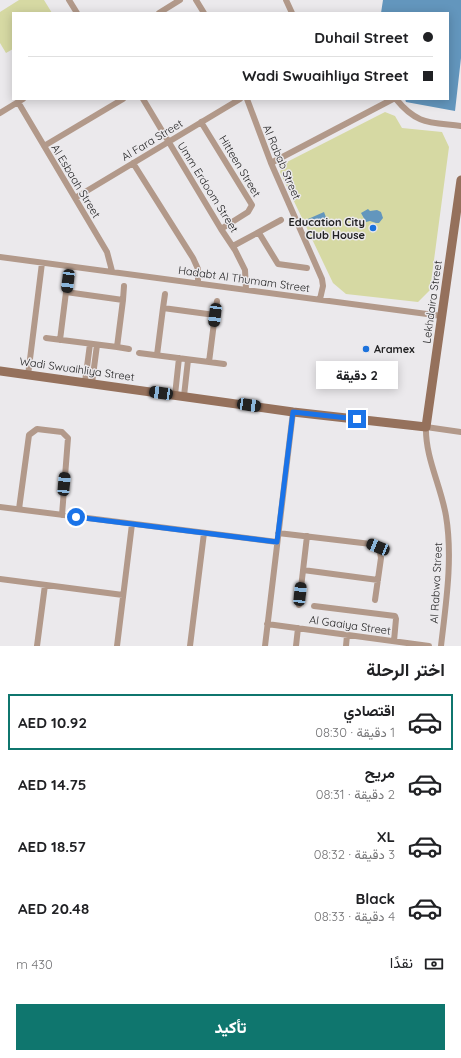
<!DOCTYPE html>
<html lang="ar">
<head>
<meta charset="utf-8">
<style>
  :root { --surface:#fff; --page:#f6f6f6; --text:#202124; --muted:#757577; --line:#e0e0e0; --accent:#0f766e }
  body { margin:0; font-family:Quicksand,Vazirmatn,sans-serif; background:var(--page); color:var(--text); direction:rtl; height:100vh; display:flex; flex-direction:column; font-size:15px; white-space:nowrap }
  * { box-sizing:border-box; margin:0 }
  p { font-size:13px; color:var(--muted) }
  .icon { flex:none; width:22px; height:22px; fill:none; stroke:currentColor; stroke-width:2; stroke-linecap:round; stroke-linejoin:round }
  .map { position:relative; height:646px; overflow:hidden; direction:ltr }
  .panel { display:flex; flex-direction:column; background:var(--surface); flex:1 }
  .panel>* { flex:none }
  .hud { position:absolute; left:12px; top:12px; width:437px; height:88px; border-radius:0px; box-shadow:0 2px 10px #0003; direction:rtl; display:grid; align-content:center; height:88px; padding:0 16px; background:var(--surface) }
  .end { position:absolute; width:18px; height:18px; margin:-9px; border:5px solid #1a73e8; background:#fff; box-shadow:0 0 0 2px #fff }
  .from { border-radius:50% }
  .bubble { position:absolute; height:28px; border-radius:0px; background:var(--surface); box-shadow:0 2px 10px #0003; font-size:13px; font-weight:800; line-height:28px; text-align:center; direction:rtl }
  .car { position:absolute; width:12px; height:24px; margin:-12px -6px; border-radius:5px; box-shadow:0 0 3px 1px #0007; background:linear-gradient(#222 24%,#8ab4d8 0 40%,#222 0 76%,#8ab4d8 0 86%,#222 0) }
  .hud b { display:flex; align-items:center; gap:14px; height:38px; font-size:15px }
  .hud b+b { border-top:1px solid var(--line) }
  .hud i { width:10px; height:10px; background:var(--text) }
  ul { padding:0; list-style:none }
  li { display:flex; align-items:center; gap:12px; height:56px; margin:0 8px 6px; padding:0 8px; border:2px solid transparent; border-radius:0px }
  li div { flex:1 }
  li b { display:block; font-size:15px }
  li em { font-style:normal; font-weight:800 }
  li.on { border-color:var(--accent) }
  li>.icon { width:36px; height:36px; stroke-width:1.5 }
  h2 { padding:0 16px; font-size:18px; line-height:48px }
  .pay { display:flex; align-items:center; gap:10px; height:44px; padding:0 16px; font-size:15px }
  .pay p { margin-inline-start:auto }
  .primary-button { display:flex; gap:8px; margin-top:auto; padding:8px 16px }
  .primary-button a { flex:1; height:46px; border-radius:0px; background:var(--accent); color:#fff; font-size:16px; font-weight:800; line-height:46px; text-align:center }
  .map>svg:first-child { display:block }
  .green { fill:#d6d9a3 }
  .water { fill:#6396bd }
  .lines { fill:none; stroke-linecap:round; stroke-linejoin:round }
  .street { stroke:#b2998a; stroke-width:6 }
  .secondary { stroke:#95715c; stroke-width:9 }
  .route { stroke:#1a73e8; stroke-width:5 }
  .poi-dot { fill:#1c72dc; stroke:#ebe9ec; stroke-width:1.5 }
  .labels { text-anchor:middle; dominant-baseline:central; stroke-width:3; stroke-linejoin:round; paint-order:stroke }
  .street-label { font-size:11px; fill:#212122; stroke:#ebe9ec }
  .poi-label { font-size:11px; font-weight:bold; fill:#212122; stroke:#ebe9ec; text-anchor:end }
</style>
</head>
<body>
<div class="map">
<svg width="461" height="646" viewBox="0 0 461 646">
  <rect width="100%" height="100%" fill="#ebe9ec"/>
  <!-- green -->
  <path class="green" d="M19 0H44L52 13H13V49L6 53 0 43V12Z
    M385 112 395 116 402 128 442 132 449 147 430 290 418 302 346 294 333 283 280 172 283 164Z"/>
  <!-- water -->
  <path class="water" d="M383 0H461V58L455 111 406 102 405 99H448V13H381Z
    M368 209 370 211 377 210 381 212 383 218 379 223H376L370 221 366 222 361 213Z
    M324 212 327 220 312 227 308 219Z"/>
  <g class="lines">
    <!-- street -->
    <path class="street" d="M69 0 77 13
      M196 0 204 13
      M286 0 292 13
      M159 13 180 0
      M143 99 221 229 235 250 245 270 246 289
      M247 99 271 163 322 279 323 286 320 299
      M396 99C417 125 430 122 461 126
      M18 102 107 252 112 271
      M0 113 23 99
      M201 122 252 205 248 212 221 229
      M44 146 123 99
      M133 163 193 258 198 269V283
      M271 163 393 99
      M75 198 240 99
      M259 233 278 264 307 268
      M233 246 281 220
      M0 257 442 316
      M66 292 68 281
      M123 300 124 286
      M163 308 165 294
      M215 315 217 301
      M46 338 117 347 123 300 66 292 60 340
      M117 347 129 349
      M139 353 209 362 215 315 163 308 157 355
      M209 362 224 364
      M28 375 42 263
      M85 382 90 344
      M92 383 97 345
      M175 395 179 358
      M184 396 188 360
      M0 507 277 542
      M19 509 29 435 37 429 62 432 68 438 62 515
      M278 533 371 544 379 547 381 558 375 600
      M303 570 378 580
      M0 579 123 595
      M299 605 307 536
      M314 606 395 616 396 619 394 641
      M267 624 429 646
      M37 646 45 585
      M117 646 132 524
      M190 646 204 533
      M265 646 293 412
      M296 646 298 628
      M346 646 347 635
      M441 646C446 603 453 558 446 516 441 486 425 457 426 427L461 432"/>
    <!-- secondary -->
    <path class="secondary" d="M0 371 293 412 426 427 461 180"/>
  </g>
  <g class="lines">
    <!-- route -->
    <path class="route" d="M76 517 277 542 293 412 357 419"/>
  </g>
  <!-- markers -->
  <g class="poi-dot">
    <circle cx="373" cy="228" r="4"/>
    <circle cx="366" cy="349" r="4"/>
  </g>
  <g class="labels">
    <!-- street labels -->
    <g class="street-label">
      <text transform="translate(152 140) rotate(-31)">Al Fara Street</text>
      <text transform="translate(282 162) rotate(67)">Al Rabab Street</text>
      <text transform="translate(240 166) rotate(59)">Hitteen Street</text>
      <text transform="translate(76 181) rotate(59)">Al Esbaah Street</text>
      <text transform="translate(208 187) rotate(58)">Umm Erdoom Street</text>
      <text transform="translate(244 279) rotate(8)">Hadabt Al Thumam Street</text>
      <text transform="translate(432 302) rotate(-82)">Lekhdaira Street</text>
      <text transform="translate(77 369) rotate(8)">Wadi Swuaihliya Street</text>
      <text transform="translate(436 583) rotate(-87)">Al Rabwa Street</text>
      <text transform="translate(350 625) rotate(8)">Al Gaaiya Street</text>
    </g>
    <!-- poi labels -->
    <g class="poi-label">
      <text x="365" y="222">Education City<tspan x="365" dy="13">Club House</tspan></text>
      <text x="374" y="349" text-anchor="start">Aramex</text>
    </g>
  </g>
</svg>
<i class="end from" style="left:76px;top:517px"></i>
<i class="end" style="left:357px;top:419px"></i>
<div class="bubble" style="left:316px;top:361px;width:82px">2 دقيقة</div>
<i class="car" style="left:68px;top:281px;rotate:187deg"></i>
<i class="car" style="left:215px;top:315px;rotate:187deg"></i>
<i class="car" style="left:161px;top:393px;rotate:278deg"></i>
<i class="car" style="left:249px;top:405px;rotate:98deg"></i>
<i class="car" style="left:64px;top:484px;rotate:5deg"></i>
<i class="car" style="left:378px;top:547px;rotate:292deg"></i>
<i class="car" style="left:300px;top:594px;rotate:6deg"></i>
<div class="hud">
<b><i class="from"></i>Duhail Street</b>
<b><i></i>Wadi Swuaihliya Street</b>
</div>
</div>
<section class="panel">
<h2>اختر الرحلة</h2>
<ul>
<li class="on"><svg class="icon" aria-label="car" viewBox="0 0 24 24"><path d="M5 17H2v-5l4-1 3-4h7l3 4 3 1v5h-3M9 17h6M6 11h13"/><circle cx="7" cy="17" r="2"/><circle cx="17" cy="17" r="2"/></svg><div><b>اقتصادي</b><p>1 دقيقة · 08:30</p></div><em>AED 10.92</em></li>
<li><svg class="icon" aria-label="car" viewBox="0 0 24 24"><path d="M5 17H2v-5l4-1 3-4h7l3 4 3 1v5h-3M9 17h6M6 11h13"/><circle cx="7" cy="17" r="2"/><circle cx="17" cy="17" r="2"/></svg><div><b>مريح</b><p>2 دقيقة · 08:31</p></div><em>AED 14.75</em></li>
<li><svg class="icon" aria-label="car" viewBox="0 0 24 24"><path d="M5 17H2v-5l4-1 3-4h7l3 4 3 1v5h-3M9 17h6M6 11h13"/><circle cx="7" cy="17" r="2"/><circle cx="17" cy="17" r="2"/></svg><div><b>XL</b><p>3 دقيقة · 08:32</p></div><em>AED 18.57</em></li>
<li><svg class="icon" aria-label="car" viewBox="0 0 24 24"><path d="M5 17H2v-5l4-1 3-4h7l3 4 3 1v5h-3M9 17h6M6 11h13"/><circle cx="7" cy="17" r="2"/><circle cx="17" cy="17" r="2"/></svg><div><b>Black</b><p>4 دقيقة · 08:33</p></div><em>AED 20.48</em></li>
</ul>
<div class="pay"><svg class="icon" aria-label="cash" viewBox="0 0 24 24"><path d="M3 7h18v10H3z"/><circle cx="12" cy="12" r="2"/></svg>نقدًا<p>430 m</p></div>
<div class="primary-button"><a>تأكيد</a></div>
</section>
</body>
</html>
